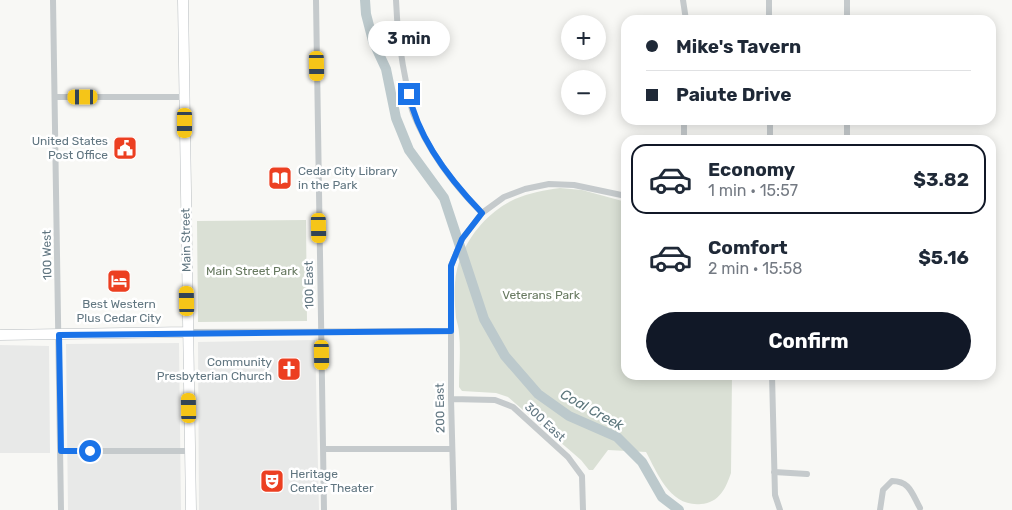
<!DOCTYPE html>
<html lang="en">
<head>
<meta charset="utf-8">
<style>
  :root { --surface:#fff; --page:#f6f6f7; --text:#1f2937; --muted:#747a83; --line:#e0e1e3; --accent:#111827 }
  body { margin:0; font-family:Rubik,sans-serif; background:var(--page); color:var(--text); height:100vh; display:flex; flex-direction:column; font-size:19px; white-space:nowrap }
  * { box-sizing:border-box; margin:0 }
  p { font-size:16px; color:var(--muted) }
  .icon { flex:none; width:28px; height:28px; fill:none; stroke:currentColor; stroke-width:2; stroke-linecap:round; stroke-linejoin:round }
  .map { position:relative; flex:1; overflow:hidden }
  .side { position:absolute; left:621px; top:135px; width:375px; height:245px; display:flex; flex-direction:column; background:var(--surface); border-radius:15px; box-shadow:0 2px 12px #0003 }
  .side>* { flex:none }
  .guide { position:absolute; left:621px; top:15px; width:375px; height:110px; border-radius:15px; box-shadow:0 2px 12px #0003; display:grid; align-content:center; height:110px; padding:0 25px; background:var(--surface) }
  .tools { position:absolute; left:561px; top:15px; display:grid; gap:10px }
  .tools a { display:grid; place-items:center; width:45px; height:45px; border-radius:50%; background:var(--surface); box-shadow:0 2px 12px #0003; font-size:25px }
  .end { position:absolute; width:22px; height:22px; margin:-11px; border:6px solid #1a73e8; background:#fff; box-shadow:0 0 0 2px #fff }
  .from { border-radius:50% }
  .bubble { position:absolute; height:35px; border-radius:18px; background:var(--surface); box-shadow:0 2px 12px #0003; font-size:16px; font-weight:700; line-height:35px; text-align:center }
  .car { position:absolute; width:15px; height:30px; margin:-15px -8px; border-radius:6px; box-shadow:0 0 4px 1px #0007; background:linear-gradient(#f5c518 24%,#345 0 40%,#f5c518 0 76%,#345 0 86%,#f5c518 0) }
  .guide b { display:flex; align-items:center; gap:18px; height:48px; font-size:19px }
  .guide b+b { border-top:1px solid var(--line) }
  .guide i { width:12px; height:12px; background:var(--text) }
  ul { padding:9px 0 0; list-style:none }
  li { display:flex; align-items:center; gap:15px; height:70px; margin:0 10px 8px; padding:0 15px; border:2px solid transparent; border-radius:15px }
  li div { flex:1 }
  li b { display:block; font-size:19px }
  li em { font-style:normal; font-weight:700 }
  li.current { border-color:var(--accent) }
  li>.icon { width:45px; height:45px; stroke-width:1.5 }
  .cta { display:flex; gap:10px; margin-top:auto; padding:10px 25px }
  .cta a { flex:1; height:58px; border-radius:30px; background:var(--accent); color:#fff; font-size:20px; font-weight:700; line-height:58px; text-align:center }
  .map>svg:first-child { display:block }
  .built { fill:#e8e9e8 }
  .green { fill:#dae0d5 }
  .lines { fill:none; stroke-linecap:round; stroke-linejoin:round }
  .river { stroke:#bcc9cc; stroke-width:10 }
  .primary-casing { stroke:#b8bdc0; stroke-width:11 }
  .minor { stroke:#c5cacc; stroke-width:6 }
  .primary { stroke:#fff; stroke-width:10 }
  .route { stroke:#1a73e8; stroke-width:6 }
  .labels { text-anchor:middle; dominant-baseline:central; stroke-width:5; stroke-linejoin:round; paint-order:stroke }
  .poi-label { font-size:12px; fill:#617681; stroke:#fff; text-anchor:end }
  .street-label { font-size:12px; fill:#617681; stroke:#fff }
  .park-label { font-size:12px; fill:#677960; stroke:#fff }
  .water-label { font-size:14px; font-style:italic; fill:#5c767c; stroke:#fff }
</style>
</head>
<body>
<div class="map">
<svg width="1012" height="510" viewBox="0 0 1012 510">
  <rect width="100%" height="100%" fill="#f8f8f5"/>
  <!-- built -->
  <path class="built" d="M315 340 319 510H199L198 342Z
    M179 343 181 510H68L66 344Z
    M0 345 49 346 50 453H0Z"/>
  <!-- green -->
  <path class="green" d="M560 188 582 190 626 202V375H732L731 473C726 488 719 503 701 504 670 507 658 474 646 452L608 450 593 470H589L581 460 508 397 496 393 462 391 459 387C459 369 461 351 459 333 459 328 457 323 456 318 455 307 454 294 455 283 457 248 484 213 515 199 529 193 545 190 560 188Z
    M306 220 307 321 198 322 197 221Z"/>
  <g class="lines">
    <!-- river -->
    <path class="river" d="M365 0 366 14 373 41 386 69 396 118 409 150 444 198 484 319 505 356 538 394 569 416 617 437 642 462 662 497 679 510"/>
    <!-- primary casing -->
    <g class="primary-casing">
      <path id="primary" d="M183 0 191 510
        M0 335 187 332"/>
    </g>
    <!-- minor -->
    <path class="minor" d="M53 0 61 510
      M316 0 324 510
      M396 0C397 30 401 58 407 87 409 95 410 105 413 113 428 150 454 185 482 213
      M683 0 686 20
      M769 0V20
      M847 0V20
      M56 97H184
      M684 120V140
      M770 120V140
      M847 120V140
      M187 332 451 331
      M772 375 775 495 780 510
      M451 399 495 400 513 407 568 457 582 476 583 510
      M323 449H452
      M61 451H190
      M774 472 807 474
      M454 510 451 399V266L462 239 482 213 504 197 525 189 549 184 574 185 626 196
      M880 510 883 490 892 481C910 481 912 494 920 508"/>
    <!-- primary -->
    <use href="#primary" class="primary"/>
  </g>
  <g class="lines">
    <!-- route -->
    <path class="route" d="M90 451H61L59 335 451 331V266L462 239 482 213C450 180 418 139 409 94"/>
  </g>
  <!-- icons -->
  <defs>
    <g id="civic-square" transform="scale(1.25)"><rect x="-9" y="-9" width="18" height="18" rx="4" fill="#ec3f21" stroke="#fff"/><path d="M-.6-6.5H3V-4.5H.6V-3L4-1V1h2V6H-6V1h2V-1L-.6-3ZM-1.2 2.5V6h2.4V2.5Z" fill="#fff"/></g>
    <g id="library-square" transform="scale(1.25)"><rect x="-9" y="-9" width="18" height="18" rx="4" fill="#ec3f21" stroke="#fff"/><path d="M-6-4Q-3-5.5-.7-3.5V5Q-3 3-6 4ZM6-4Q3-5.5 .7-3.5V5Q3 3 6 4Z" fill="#fff"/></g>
    <g id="hotel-square" transform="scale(1.25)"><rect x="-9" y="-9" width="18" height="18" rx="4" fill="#ec3f21" stroke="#fff"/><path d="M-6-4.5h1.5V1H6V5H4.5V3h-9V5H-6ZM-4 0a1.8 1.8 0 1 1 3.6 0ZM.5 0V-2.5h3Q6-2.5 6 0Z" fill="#fff"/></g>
    <g id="church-square" transform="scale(1.25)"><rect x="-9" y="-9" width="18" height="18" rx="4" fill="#ec3f21" stroke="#fff"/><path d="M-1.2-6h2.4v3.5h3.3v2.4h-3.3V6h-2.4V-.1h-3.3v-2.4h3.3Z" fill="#fff"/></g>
    <g id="theatre-square" transform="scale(1.25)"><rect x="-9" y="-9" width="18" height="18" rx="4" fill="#ec3f21" stroke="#fff"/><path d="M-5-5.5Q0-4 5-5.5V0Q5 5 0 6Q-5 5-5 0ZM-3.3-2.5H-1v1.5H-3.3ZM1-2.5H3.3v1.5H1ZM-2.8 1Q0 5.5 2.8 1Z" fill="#fff"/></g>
  </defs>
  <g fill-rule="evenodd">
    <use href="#civic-square" x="125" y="148"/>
    <use href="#library-square" x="280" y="178"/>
    <use href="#hotel-square" x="119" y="281"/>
    <use href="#church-square" x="289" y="369"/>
    <use href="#theatre-square" x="272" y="481"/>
  </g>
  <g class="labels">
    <!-- poi labels -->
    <g class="poi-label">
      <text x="108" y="141">United States<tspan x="108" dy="14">Post Office</tspan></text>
      <text x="298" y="171" text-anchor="start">Cedar City Library<tspan x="298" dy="14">in the Park</tspan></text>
      <text x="119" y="304" text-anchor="middle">Best Western<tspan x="119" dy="14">Plus Cedar City</tspan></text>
      <text x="272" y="362">Community<tspan x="272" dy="14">Presbyterian Church</tspan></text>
      <text x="290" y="474" text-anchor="start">Heritage<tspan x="290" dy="14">Center Theater</tspan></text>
    </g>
    <!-- street labels -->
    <g class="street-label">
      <text transform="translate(186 240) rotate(-91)">Main Street</text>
      <text transform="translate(47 255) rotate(-91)">100 West</text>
      <text transform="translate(309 285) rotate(-91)">100 East</text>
      <text transform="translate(440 408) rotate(-91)">200 East</text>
      <text transform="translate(545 422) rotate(43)">300 East</text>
    </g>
    <!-- park labels -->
    <g class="park-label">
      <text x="252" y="271">Main Street Park</text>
      <text x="541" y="295">Veterans Park</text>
    </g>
    <!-- water labels -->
    <g class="water-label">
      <text transform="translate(592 410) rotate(29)">Coal Creek</text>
    </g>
  </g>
</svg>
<div class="tools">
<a>+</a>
<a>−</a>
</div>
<i class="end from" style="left:90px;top:451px"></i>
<i class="end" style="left:409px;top:94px"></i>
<div class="bubble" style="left:368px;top:21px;width:82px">3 min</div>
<i class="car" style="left:317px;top:66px;rotate:179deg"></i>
<i class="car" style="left:83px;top:97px;rotate:270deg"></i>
<i class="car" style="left:185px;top:123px;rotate:180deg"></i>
<i class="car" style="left:319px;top:228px;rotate:179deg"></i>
<i class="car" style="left:187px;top:301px;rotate:359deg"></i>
<i class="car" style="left:322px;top:355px;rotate:179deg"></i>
<i class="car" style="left:189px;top:408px;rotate:359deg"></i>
<div class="guide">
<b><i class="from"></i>Mike's Tavern</b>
<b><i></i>Paiute Drive</b>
</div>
<section class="side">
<ul>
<li class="current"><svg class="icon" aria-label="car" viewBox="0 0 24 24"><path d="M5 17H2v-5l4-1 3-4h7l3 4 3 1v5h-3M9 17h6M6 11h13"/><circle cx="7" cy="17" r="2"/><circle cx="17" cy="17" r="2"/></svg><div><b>Economy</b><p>1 min · 15:57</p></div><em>$3.82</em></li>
<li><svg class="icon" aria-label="car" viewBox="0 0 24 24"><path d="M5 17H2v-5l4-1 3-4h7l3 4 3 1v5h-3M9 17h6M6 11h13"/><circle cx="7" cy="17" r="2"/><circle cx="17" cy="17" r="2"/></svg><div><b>Comfort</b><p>2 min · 15:58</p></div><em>$5.16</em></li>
</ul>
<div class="cta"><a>Confirm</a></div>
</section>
</div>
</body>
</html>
